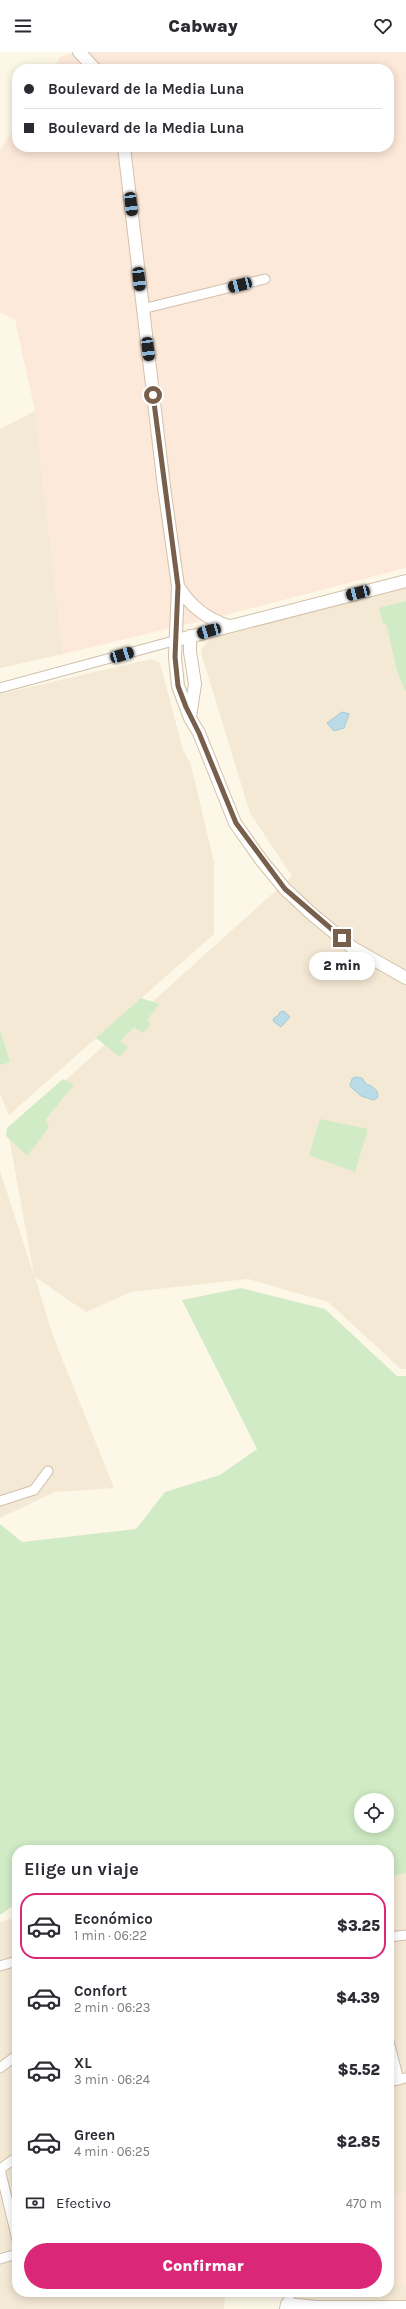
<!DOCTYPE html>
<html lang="es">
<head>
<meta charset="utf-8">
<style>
  :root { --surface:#fff; --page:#f7f7f7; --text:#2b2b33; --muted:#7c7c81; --line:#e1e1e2; --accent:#db2777 }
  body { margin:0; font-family:Karla,sans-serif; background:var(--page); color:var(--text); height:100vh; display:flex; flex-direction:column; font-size:15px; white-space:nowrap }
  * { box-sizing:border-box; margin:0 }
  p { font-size:13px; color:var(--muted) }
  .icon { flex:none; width:22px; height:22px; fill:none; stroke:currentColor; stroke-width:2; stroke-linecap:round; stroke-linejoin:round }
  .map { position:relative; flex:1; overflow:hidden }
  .panel { position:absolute; left:12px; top:1793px; width:382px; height:452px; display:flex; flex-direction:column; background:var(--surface); border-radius:16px; box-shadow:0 2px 10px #0003 }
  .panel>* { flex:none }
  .top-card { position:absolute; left:12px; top:12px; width:382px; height:88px; border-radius:16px; box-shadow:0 2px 10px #0003; display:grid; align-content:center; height:88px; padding:0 12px; background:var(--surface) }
  .buttons { position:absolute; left:354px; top:1741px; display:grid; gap:8px }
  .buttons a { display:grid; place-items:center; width:40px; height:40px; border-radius:50%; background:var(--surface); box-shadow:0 2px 10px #0003; font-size:20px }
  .end { position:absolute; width:18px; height:18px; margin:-9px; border:5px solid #775f4b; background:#fff; box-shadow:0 0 0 2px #fff }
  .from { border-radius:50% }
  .bubble { position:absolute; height:28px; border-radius:14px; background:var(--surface); box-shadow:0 2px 10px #0003; font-size:13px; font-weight:800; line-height:28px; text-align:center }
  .car { position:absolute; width:12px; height:24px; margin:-12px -6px; border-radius:5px; box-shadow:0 0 3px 1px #0007; background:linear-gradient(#222 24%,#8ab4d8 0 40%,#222 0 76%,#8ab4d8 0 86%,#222 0) }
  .top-card b { display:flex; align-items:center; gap:14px; height:38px; font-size:15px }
  .top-card b+b { border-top:1px solid var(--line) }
  .top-card i { width:10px; height:10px; background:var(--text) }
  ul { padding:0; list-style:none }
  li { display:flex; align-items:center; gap:12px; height:66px; margin:0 8px 6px; padding:0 4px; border:2px solid transparent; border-radius:16px }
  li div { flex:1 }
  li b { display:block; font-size:15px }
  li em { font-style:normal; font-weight:800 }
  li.current { border-color:var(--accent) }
  li>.icon { width:36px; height:36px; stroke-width:1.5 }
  h2 { padding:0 12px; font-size:18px; line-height:48px }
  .pay { display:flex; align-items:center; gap:10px; height:44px; padding:0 12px; font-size:15px }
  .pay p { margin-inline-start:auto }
  .cta { display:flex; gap:8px; margin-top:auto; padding:8px 12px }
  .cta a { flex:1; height:46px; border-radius:24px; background:var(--accent); color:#fff; font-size:16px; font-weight:800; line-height:46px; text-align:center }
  header { display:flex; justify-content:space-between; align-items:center; height:52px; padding:0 12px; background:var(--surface); font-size:18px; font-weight:800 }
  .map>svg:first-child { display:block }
  .residential { fill:#f4e9d5 }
  .commercial { fill:#fde9da }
  .green { fill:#d0ebc5; fill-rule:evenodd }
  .water { fill:#bbdbe7; stroke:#a1cad9 }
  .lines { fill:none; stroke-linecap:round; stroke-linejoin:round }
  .stream { stroke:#a1cad9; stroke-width:2.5 }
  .street-casing { stroke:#cfbfad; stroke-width:11 }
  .secondary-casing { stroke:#d2c0aa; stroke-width:14 }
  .street { stroke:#fff; stroke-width:9 }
  .secondary { stroke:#fff; stroke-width:12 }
  .route { stroke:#775f4b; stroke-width:5 }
</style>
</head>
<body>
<header><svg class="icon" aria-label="menu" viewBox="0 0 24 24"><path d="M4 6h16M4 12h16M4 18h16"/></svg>Cabway<svg class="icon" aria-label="heart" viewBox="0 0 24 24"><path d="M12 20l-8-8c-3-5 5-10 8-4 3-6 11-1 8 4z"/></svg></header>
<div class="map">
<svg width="406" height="2257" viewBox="0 0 406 2257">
  <rect width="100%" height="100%" fill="#fdf7e7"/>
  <!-- residential -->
  <path class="residential" d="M35 359 63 602 0 616V377Z
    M406 535V1317H401L328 1250 248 1227 131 1240 86 1260 35 1225 53 1284 114 1436 55 1440 0 1466V1119L34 1223 8 1080 292 824 250 761 201 601 203 595 213 584Z
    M151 607 159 610 161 615 183 698 191 713 214 810V882L9 1063 0 1042V642Z
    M406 1821V2141L389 2143V1825Z
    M17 1865V2240H225L224 2257H0V1870Z
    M389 2231 406 2233V2257H291L295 2240H389Z"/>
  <!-- commercial -->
  <path class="commercial" d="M79 0H406V516L229 562 63 602 35 359 15 268 0 260V98L17 72V95H389V17H53L61 4Z
    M406 2141V2233L389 2231V2143Z"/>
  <!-- green -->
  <path class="green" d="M406 549V640L397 619 386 571 383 572 379 556Z
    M141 946 159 952 147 968 151 972 143 981 134 975 120 990 128 995 120 1005 96 986Z
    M0 978 10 1010 0 1013Z
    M63 1027 74 1033 45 1068 49 1075 27 1104 6 1084 7 1076Z
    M320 1067 368 1077 355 1120 309 1103Z
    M241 1236 325 1257 397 1324H406V1821L389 1825V1798H17V1851L0 1863V1472L22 1490 136 1477 165 1440 220 1423 257 1397 182 1248ZM361 1748H387V1774H361Z"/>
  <!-- water -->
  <path class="water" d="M342 660 349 662 344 676 334 679 327 671Z
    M284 959 290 965 281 975 273 969 274 966 279 963 280 960Z
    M355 1025 362 1026 367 1033H370L377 1039 378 1045 374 1048 361 1044 350 1034 352 1027Z"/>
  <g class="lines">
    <!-- stream -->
    <path class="stream" d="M25 97 30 95"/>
    <!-- street casing -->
    <g class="street-casing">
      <path id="street" d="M142 257 265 227
        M0 636 177 588
        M0 1449 34 1438 48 1419
        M389 1885 406 1883
        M0 1914 17 1909
        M389 1990 399 2028
        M0 2016 17 2003
        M389 2030 406 2026
        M0 2117 17 2188
        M0 2117 17 2105
        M0 2207 17 2202
        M287 2252 291 2240"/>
    </g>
    <!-- secondary casing -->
    <g class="secondary-casing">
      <path id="secondary" d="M79 0 95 17
        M124 95 164 435 178 534 175 605 178 634 190 666 199 681 235 771 262 809 285 837 313 863 353 896 406 926
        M178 534C190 554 206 567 229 574
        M177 588 406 529
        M190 665 195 632 190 600V584
        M286 2257 287 2252 316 2255H406"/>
    </g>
    <!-- street -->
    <use href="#street" class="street"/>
    <!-- secondary -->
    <use href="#secondary" class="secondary"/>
  </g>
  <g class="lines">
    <!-- route -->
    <path class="route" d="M153 343 178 534 175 605 178 634 186 655 199 681 236 771 285 837 342 886"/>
  </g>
</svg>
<div class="buttons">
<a><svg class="icon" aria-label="locate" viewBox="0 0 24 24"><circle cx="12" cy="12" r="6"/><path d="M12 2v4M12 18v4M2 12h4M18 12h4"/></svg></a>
</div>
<i class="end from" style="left:153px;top:343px"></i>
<i class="end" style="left:342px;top:886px"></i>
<div class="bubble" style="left:309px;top:900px;width:66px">2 min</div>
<i class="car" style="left:131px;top:152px;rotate:173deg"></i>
<i class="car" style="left:139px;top:227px;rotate:174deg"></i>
<i class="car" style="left:240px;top:233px;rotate:256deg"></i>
<i class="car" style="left:148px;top:297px;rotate:173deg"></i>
<i class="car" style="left:358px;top:541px;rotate:256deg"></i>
<i class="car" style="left:209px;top:579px;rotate:254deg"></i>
<i class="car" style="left:122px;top:603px;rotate:73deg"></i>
<div class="top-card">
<b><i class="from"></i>Boulevard de la Media Luna</b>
<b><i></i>Boulevard de la Media Luna</b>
</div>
<section class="panel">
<h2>Elige un viaje</h2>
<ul>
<li class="current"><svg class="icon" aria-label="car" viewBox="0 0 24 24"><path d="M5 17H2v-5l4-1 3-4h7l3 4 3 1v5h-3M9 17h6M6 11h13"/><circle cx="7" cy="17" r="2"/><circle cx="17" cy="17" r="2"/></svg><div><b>Económico</b><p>1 min · 06:22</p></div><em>$3.25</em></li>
<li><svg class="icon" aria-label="car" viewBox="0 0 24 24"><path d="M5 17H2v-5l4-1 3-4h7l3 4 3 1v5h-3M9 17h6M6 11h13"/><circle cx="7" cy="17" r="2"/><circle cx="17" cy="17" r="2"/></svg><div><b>Confort</b><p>2 min · 06:23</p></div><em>$4.39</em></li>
<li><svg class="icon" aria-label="car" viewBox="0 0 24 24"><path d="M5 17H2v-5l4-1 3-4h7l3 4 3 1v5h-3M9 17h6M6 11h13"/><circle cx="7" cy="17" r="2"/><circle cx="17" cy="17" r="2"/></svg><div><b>XL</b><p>3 min · 06:24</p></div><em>$5.52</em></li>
<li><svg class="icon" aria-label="car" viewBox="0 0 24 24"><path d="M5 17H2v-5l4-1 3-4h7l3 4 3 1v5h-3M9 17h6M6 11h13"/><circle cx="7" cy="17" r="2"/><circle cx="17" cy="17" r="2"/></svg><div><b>Green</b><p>4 min · 06:25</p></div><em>$2.85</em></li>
</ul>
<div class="pay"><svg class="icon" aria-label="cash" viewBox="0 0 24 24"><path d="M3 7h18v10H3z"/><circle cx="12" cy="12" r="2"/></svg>Efectivo<p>470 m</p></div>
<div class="cta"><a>Confirmar</a></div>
</section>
</div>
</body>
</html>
